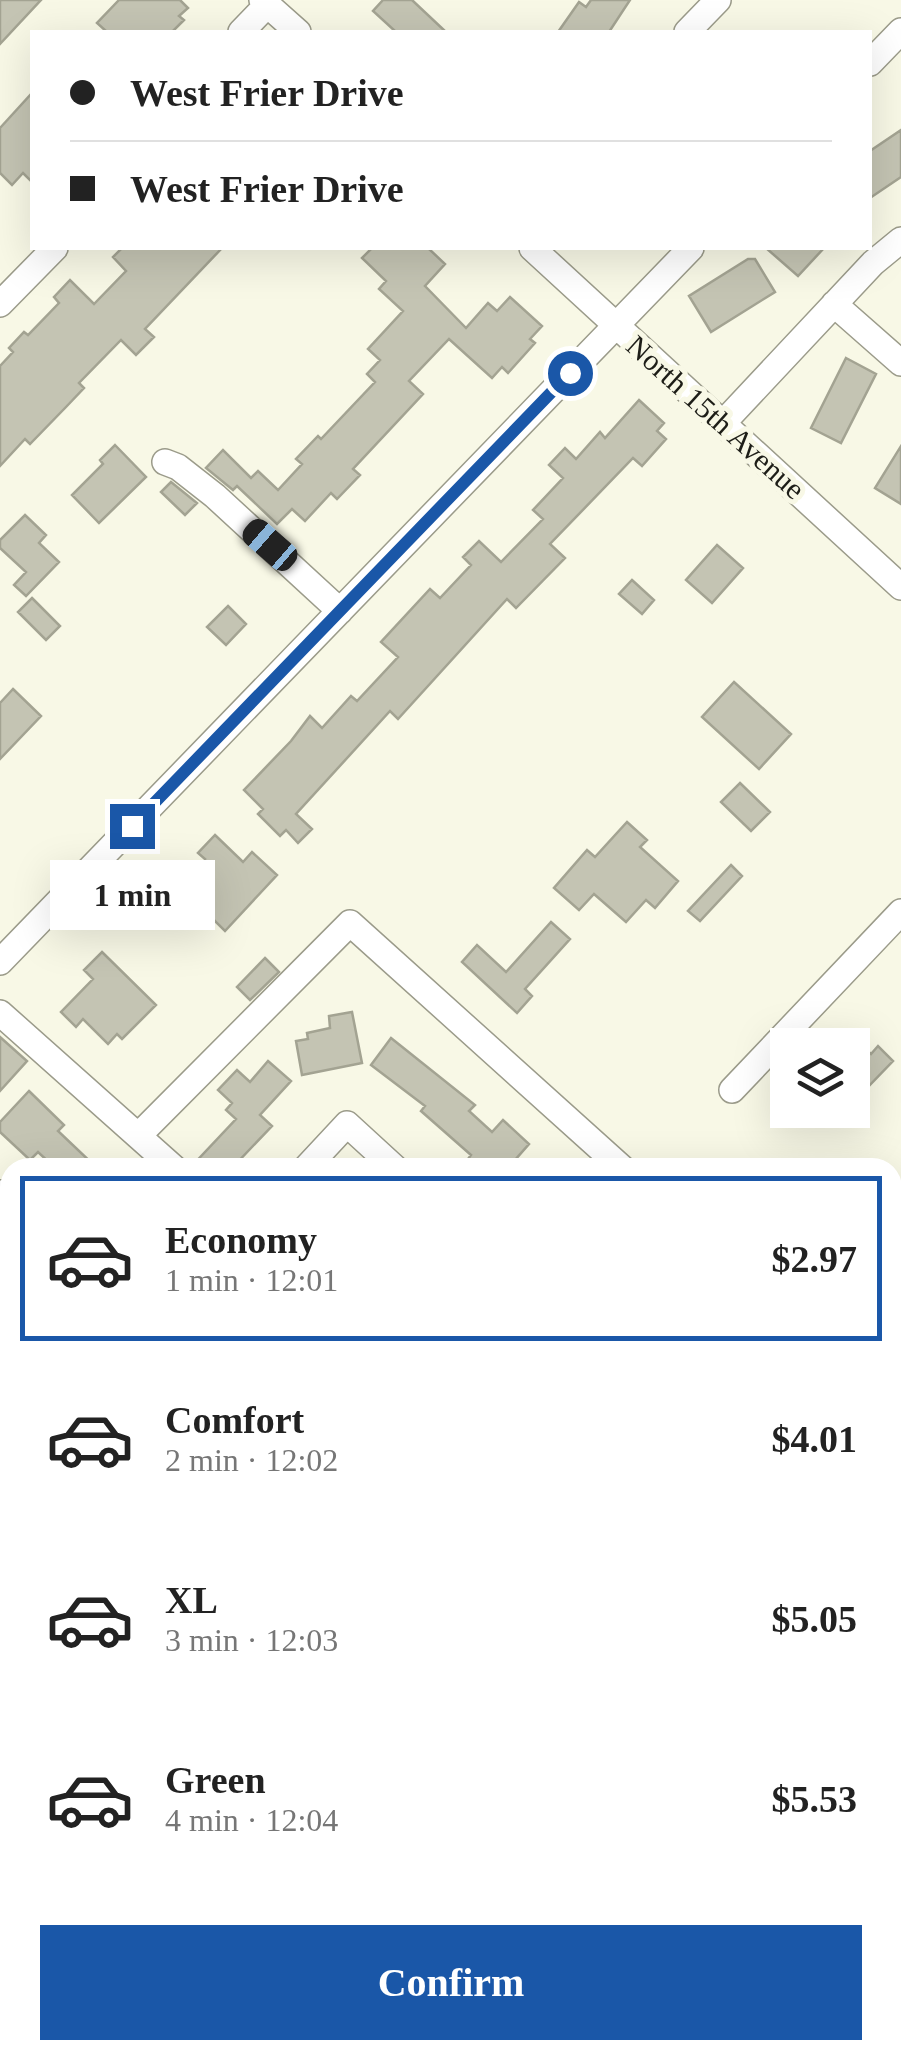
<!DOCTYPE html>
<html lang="en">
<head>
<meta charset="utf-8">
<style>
  :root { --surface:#fff; --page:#f2f2f2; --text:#222; --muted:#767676; --line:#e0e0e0; --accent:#1a57a8 }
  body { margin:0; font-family:"Times New Roman",serif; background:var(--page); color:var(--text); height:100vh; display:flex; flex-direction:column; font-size:38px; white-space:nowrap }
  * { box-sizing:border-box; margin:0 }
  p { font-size:32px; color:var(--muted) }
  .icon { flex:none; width:55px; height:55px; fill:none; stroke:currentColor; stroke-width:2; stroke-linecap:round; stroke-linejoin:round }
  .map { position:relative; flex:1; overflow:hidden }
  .drawer { position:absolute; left:0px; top:1158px; width:902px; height:902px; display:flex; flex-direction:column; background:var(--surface); border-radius:30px 30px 0 0; box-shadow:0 10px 40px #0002 }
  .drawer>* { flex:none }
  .top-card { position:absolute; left:30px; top:30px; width:842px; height:220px; border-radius:0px; box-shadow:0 10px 40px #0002; display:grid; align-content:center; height:220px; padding:0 40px; background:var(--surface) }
  .fabs { position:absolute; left:770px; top:1028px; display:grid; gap:20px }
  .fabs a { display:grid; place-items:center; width:100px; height:100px; border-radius:0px; background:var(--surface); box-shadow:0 10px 40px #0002; font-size:50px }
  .end { position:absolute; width:45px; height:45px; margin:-22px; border:12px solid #1a57a8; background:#fff; box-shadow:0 0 0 5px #fff }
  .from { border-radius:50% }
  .bubble { position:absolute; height:70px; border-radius:0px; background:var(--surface); box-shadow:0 10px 40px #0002; font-size:32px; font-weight:800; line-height:70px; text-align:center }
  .car { position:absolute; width:30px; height:60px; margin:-30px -15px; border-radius:12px; box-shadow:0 0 8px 2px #0007; background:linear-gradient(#222 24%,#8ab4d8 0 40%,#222 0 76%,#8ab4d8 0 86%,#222 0) }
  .top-card b { display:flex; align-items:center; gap:35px; height:95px; font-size:38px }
  .top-card b+b { border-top:2px solid var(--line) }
  .top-card i { width:25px; height:25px; background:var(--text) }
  ul { padding:18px 0 0; list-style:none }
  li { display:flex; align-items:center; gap:30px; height:165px; margin:0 20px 15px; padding:0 20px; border:5px solid transparent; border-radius:0px }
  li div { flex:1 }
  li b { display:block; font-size:38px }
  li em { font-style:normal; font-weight:800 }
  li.active { border-color:var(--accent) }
  li>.icon { width:90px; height:90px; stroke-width:1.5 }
  .cta { display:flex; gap:20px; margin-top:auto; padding:20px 40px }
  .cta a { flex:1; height:115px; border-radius:0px; background:var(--accent); color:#fff; font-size:40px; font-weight:800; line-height:115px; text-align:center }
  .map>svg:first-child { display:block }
  .building { fill:#c4c4b3; stroke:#a3a392; stroke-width:2.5 }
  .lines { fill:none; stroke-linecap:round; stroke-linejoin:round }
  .minor-casing { stroke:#9b9b8a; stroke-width:28 }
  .minor { stroke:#fff; stroke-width:25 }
  .route { stroke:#1a57a8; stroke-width:12 }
  .labels { text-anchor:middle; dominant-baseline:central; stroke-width:10; stroke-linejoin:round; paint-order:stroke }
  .street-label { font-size:30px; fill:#1d1d17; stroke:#f8f8e6 }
</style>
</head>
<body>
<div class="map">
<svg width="901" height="2059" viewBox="0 0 901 2059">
  <rect width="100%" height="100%" fill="#f8f8e6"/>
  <!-- building -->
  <path class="building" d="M0 0H41L0 44Z
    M119 0H180L188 8 179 16 184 20 172 32H107L97 23Z
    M383 0H412L446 32H396L373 11Z
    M591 0H630L609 32H558L579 2 586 7Z
    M32 93V182L23 173 12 185 0 173V128Z
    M901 130V177L870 198V151Z
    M122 248H222L145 329 154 337 136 355 121 340 79 383 84 388 66 407 30 444 25 439 0 466V366L13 352 9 348 24 332 28 335 59 303 54 297 70 280 94 304 126 271 113 257Z
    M372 248H428L445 264 425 286 466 328 488 303 497 311 510 297 542 326 530 339 535 343 508 373 502 367 492 378 449 339 409 381 423 394 353 469 360 475 337 499 331 493 305 521 292 509 277 524 237 486 233 490 206 468 223 450 251 478 258 471 278 490 302 464 296 459 318 436 321 439 375 382 367 374 380 360 368 349 403 311 379 289 386 281 362 258Z
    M766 248H824L798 276Z
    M748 259H755L775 292 711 332 689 296Z
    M846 358 876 374 841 443 811 428Z
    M639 400 664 423 657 431 666 439 642 466 633 458 550 544 565 558 516 608 507 599 398 719 390 711 296 814 312 829 298 843 286 830 280 836 258 814 263 809 244 790 291 741 310 716 322 728 351 696 357 701 398 657 381 642 430 589 440 598 471 565 463 557 479 541 501 562 543 519 533 510 563 478 549 465 565 448 576 459 600 432 605 438Z
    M115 445 146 477 99 523 72 495 103 464 100 460Z
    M901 446V504L875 488Z
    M171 482 197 503 185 515 161 492Z
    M25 515 46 535 39 543 59 562 26 596 14 585 26 572 0 548V540Z
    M717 545 743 568 712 603 686 580Z
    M632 580 654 600 642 614 619 594Z
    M32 598 60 626 46 640 18 612Z
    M228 606 246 624 226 645 207 627Z
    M734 682 791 734 759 769 702 717Z
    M13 689 41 716 0 759V703Z
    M740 783 770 812 751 831 721 802Z
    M627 822 647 840 640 847 678 881 655 908 646 900 626 922 594 894 579 910 554 888 587 850 595 857Z
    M215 835 243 862 252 852 277 875 225 931 209 915 204 921 192 909 184 917 166 900 205 859 198 853Z
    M731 865 742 876 700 921 688 911Z
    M551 922 570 939 525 989 532 996 517 1013 462 962 477 945 506 972Z
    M102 952 156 1005 122 1039 117 1034 108 1044 83 1019 76 1027 61 1012 93 979 84 970Z
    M265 958 279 972 250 1000 237 987Z
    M352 1012 362 1063 302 1075 296 1041 308 1039 307 1033 330 1028 329 1016Z
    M0 1037 27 1061 0 1091Z
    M391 1038 475 1105 469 1111 492 1132 503 1120 529 1144 508 1168H478L468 1159 471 1155 421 1111 425 1106 371 1065Z
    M862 1046 871 1054 878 1046 893 1061 865 1090 852 1079V1056Z
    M268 1061 291 1081 260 1115 272 1126 232 1168H190L236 1119 226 1110 232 1103 218 1090 237 1070 250 1082Z
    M29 1091 64 1125 58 1131 97 1168H55L38 1152 30 1160 0 1132V1122Z"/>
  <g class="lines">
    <!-- minor casing -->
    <g class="minor-casing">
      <path id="minor" d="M262 0 298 32
        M241 32 267 5
        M687 32 718 0
        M870 63 901 31
        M532 248 901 587
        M0 304 55 248
        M834 304 901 363
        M723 423 873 263 901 240
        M165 462 178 467 215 496 340 611
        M0 962 691 248
        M0 1013 174 1168
        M732 1090 901 912
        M138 1136 350 923 622 1168
        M306 1168 347 1124 395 1168
        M0 1193 10 1202
        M892 1411 901 1419
        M0 1430 10 1439
        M892 1623 901 1631
        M0 1635 10 1645
        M892 1799 901 1790
        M0 1823 10 1832
        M892 2010 901 2001
        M0 2025 10 2035
        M26 2050 35 2059
        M248 2050 258 2059
        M453 2050 464 2059
        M682 2050 692 2059
        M890 2050 900 2059
        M642 2059 651 2050"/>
    </g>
    <!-- minor -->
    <use href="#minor" class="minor"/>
  </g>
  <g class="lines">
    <!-- route -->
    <path class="route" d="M132 826 570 373"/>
  </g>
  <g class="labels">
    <!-- street labels -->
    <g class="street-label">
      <text transform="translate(716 417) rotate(42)">North 15th Avenue</text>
    </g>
  </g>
</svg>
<div class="fabs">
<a><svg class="icon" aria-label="layers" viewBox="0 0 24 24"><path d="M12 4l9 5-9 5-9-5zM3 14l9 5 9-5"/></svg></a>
</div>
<i class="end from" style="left:570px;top:373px"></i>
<i class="end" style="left:132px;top:826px"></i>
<div class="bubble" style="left:50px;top:860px;width:165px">1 min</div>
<i class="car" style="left:270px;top:545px;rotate:311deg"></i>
<div class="top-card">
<b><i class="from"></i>West Frier Drive</b>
<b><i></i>West Frier Drive</b>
</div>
<section class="drawer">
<ul>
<li class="active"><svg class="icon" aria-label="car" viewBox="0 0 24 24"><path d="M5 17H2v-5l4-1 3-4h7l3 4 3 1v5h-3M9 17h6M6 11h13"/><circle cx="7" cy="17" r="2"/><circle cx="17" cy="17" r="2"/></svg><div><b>Economy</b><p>1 min · 12:01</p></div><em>$2.97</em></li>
<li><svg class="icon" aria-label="car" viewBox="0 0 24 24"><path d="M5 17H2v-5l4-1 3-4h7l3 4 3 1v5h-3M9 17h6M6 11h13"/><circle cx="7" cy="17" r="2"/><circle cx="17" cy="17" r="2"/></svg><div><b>Comfort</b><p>2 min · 12:02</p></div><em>$4.01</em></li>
<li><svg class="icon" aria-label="car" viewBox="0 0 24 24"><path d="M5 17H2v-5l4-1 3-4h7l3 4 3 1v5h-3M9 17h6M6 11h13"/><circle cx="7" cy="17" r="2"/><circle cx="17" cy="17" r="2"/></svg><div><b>XL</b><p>3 min · 12:03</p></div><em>$5.05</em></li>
<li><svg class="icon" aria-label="car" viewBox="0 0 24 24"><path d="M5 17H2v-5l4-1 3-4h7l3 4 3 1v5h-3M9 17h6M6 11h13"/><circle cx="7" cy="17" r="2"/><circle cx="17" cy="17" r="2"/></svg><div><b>Green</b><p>4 min · 12:04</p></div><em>$5.53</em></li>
</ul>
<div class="cta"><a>Confirm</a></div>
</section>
</div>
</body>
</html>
